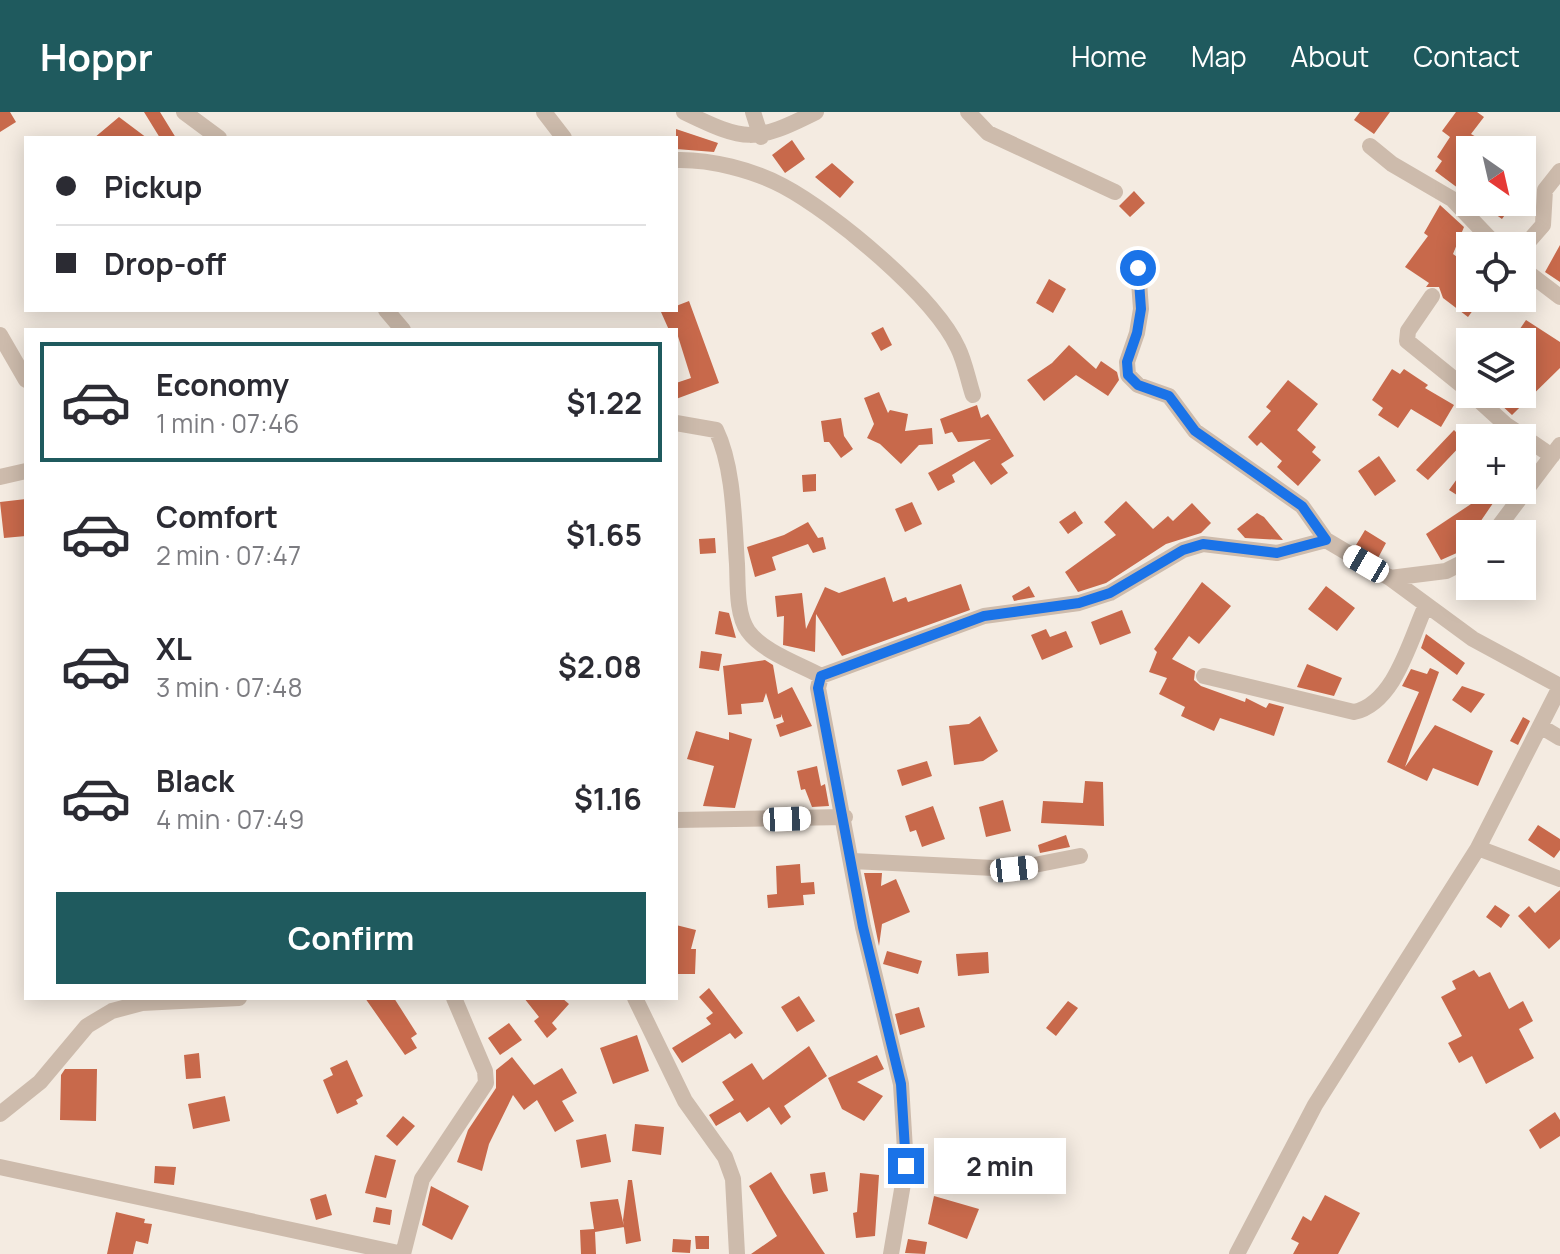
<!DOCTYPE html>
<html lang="en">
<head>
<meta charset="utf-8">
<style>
  :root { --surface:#fff; --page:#f7f7f7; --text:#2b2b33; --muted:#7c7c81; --line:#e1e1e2; --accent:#1f5a5e }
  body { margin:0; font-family:Manrope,sans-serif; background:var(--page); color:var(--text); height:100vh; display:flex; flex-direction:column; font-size:30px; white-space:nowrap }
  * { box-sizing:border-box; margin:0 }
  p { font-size:26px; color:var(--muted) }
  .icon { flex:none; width:44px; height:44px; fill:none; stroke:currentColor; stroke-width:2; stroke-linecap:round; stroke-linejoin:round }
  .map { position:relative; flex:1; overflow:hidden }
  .details { position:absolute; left:24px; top:216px; width:654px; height:672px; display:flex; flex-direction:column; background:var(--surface); border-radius:0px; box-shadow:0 4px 20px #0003 }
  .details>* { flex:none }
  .banner { position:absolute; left:24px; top:24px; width:654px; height:176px; border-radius:0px; box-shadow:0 4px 20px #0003; display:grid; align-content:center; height:176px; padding:0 32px; background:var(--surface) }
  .needle { width:52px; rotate:146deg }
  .fabs { position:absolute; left:1456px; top:24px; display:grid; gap:16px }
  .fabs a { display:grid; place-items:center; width:80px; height:80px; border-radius:0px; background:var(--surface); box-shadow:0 4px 20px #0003; font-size:40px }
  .end { position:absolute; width:36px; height:36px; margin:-18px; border:10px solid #1a73e8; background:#fff; box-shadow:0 0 0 4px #fff }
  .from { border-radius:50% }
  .bubble { position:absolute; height:56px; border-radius:0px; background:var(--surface); box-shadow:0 4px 20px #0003; font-size:26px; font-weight:700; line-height:56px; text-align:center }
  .car { position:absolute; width:24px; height:48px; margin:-24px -12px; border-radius:10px; box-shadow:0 0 6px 2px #0007; background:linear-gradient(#fff 24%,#345 0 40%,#fff 0 76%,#345 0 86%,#fff 0) }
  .banner b { display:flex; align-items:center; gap:28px; height:76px; font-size:30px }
  .banner b+b { border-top:2px solid var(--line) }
  .banner i { width:20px; height:20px; background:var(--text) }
  ul { padding:14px 0 0; list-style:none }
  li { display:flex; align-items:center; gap:24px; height:120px; margin:0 16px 12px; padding:0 16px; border:4px solid transparent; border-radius:0px }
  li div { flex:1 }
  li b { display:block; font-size:30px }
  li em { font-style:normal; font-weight:700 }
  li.current { border-color:var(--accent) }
  li>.icon { width:72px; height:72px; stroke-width:1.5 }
  .button { display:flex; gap:16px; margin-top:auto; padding:16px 32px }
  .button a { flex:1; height:92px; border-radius:0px; background:var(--accent); color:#fff; font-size:32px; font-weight:700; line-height:92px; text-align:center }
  header { display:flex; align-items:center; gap:48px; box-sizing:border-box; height:112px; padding:0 40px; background:var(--accent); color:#fff }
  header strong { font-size:38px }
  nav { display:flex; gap:44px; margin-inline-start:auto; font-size:28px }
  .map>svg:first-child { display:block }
  .building { fill:#c8694b }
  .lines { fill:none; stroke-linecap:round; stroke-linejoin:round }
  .minor { stroke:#cdbbac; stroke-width:16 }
  .route { stroke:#1a73e8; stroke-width:10 }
</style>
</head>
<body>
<header>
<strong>Hoppr</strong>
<nav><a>Home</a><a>Map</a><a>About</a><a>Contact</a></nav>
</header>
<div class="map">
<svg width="1560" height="1142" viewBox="0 0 1560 1142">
  <rect width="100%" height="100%" fill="#f4ebe1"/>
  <!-- building -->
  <path class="building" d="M0 0H10L16 10 0 20Z
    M144 0H160L176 26H160Z
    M1360 0H1390L1374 22 1354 8Z
    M1456 0H1477L1484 5 1471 22 1499 38H1470V85L1435 59 1442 49 1437 45 1450 25 1442 19Z
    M119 5 147 26H94Z
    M676 17 718 31 714 40 676 37Z
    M792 28 805 47 785 61 772 43Z
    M832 51 854 70 840 86 815 65Z
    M1134 79 1145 91 1130 105 1119 94Z
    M1478 90H1514L1502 107Z
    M1440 93 1464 115 1453 142 1470 154V186H1482L1468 205 1443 186 1439 175H1426L1429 171 1405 155 1428 124 1424 121Z
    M1560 133V170L1545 160Z
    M1049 167 1066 177 1053 201 1036 191Z
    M689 189 719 271 676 287V271L691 266 676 218H669L661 200 676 198V194Z
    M1526 208 1560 230V256L1512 303 1499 291 1509 282H1522V269L1533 259 1522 251V230H1511Z
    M883 215 892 233 881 239 871 221Z
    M1069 233 1096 257 1101 249 1117 260 1119 268 1108 284 1076 263 1044 289 1027 268 1052 251Z
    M1392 257 1400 262 1404 257 1428 273 1425 276 1454 293 1441 315 1411 297 1398 316 1378 303 1383 296 1372 288Z
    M1288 268 1318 292 1297 318 1316 335 1312 340 1321 348 1298 374 1277 355 1282 349 1261 330 1257 334 1248 325 1271 299 1266 295Z
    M879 280 888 301 890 298 908 302 905 319 932 316 933 332 919 333 901 352 880 332 867 326 874 312 864 286Z
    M977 293 981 306 988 302 1014 344 1001 352 1008 361 991 373 974 349 952 363 955 370 938 379 928 361 991 327 958 330 952 320 945 322 940 307Z
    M841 306 844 324 853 337 841 346 829 330H824L821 309Z
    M1454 318 1465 329 1428 368 1416 358Z
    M1379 344 1396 369 1375 384 1358 359Z
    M1522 344 1534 349 1525 361 1522 360Z
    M1470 349V378H1502L1476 416 1479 420 1470 422 1465 430 1468 436 1441 448 1426 422 1471 392 1449 378Z
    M816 362V379L803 380 802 363Z
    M26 387V424L4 426 0 390Z
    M1126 389 1153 417 1168 404 1173 409 1192 391 1211 411 1201 421 1166 432 1106 471 1078 480 1065 460 1116 423 1104 410Z
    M912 390 922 412 905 420 895 397Z
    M1075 399 1083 411 1068 422 1059 410Z
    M1257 401 1264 405 1283 428 1245 426 1237 417Z
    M808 410 818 426 823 425 826 437 813 441 808 432 772 445 776 458 755 465 747 435 784 423Z
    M1365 418 1386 431 1378 446 1356 433Z
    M715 426 716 441 700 442 699 427Z
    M885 465 893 490 906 485 908 490 961 472 970 498 842 544 816 502 815 540 783 533 784 504 777 505 775 484 802 481 806 517 825 475 839 481Z
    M1202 470 1231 494 1199 532 1189 524 1172 547 1195 559 1194 568 1201 574 1245 590 1246 586 1266 596 1269 591 1284 595 1274 624 1220 606 1214 619 1181 604 1185 595 1159 582 1167 566 1149 560 1157 540 1154 537Z
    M1029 474 1035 485 1014 489 1012 484Z
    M1326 474 1355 496 1337 519 1308 497Z
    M1122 498 1131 521 1100 533 1091 510Z
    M719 499 729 501 736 526 715 522Z
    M1046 517 1050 525 1066 519 1073 535 1042 548 1031 523Z
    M1426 522 1465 551 1457 563 1421 536Z
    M701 539 722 542 719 559 699 556Z
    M765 548 773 553 778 582 792 575 812 614 780 625 776 613 784 610 781 602V605L774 607 766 581 763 590 741 592 742 602 728 603 723 554Z
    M1307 552 1342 566 1334 584 1297 575Z
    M1430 556 1439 560 1405 655 1435 613 1493 639 1478 674 1433 656 1427 669 1387 650 1419 580 1402 574 1411 557 1427 562Z
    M1462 574 1485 582 1471 601 1452 588Z
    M980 604 998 639 983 649 954 653 949 614 969 612Z
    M1523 605 1530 609 1518 633 1510 629Z
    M696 619 729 628V620L752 627 735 696 703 694 714 654 687 647Z
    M927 649 932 664 902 674 897 658Z
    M817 654 821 674 825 672 829 694 812 695 805 677 801 678 797 659Z
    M1085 669 1103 670 1104 714 1041 711 1043 689 1083 691Z
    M1003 688 1011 719 986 725 979 695Z
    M933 694 945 727 922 735 916 718 910 720 905 704Z
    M1538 713 1560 727V738L1554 746 1528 728Z
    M1066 723 1070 735 1040 741 1038 733Z
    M800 752 801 771 814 770 815 782 803 783 804 793 768 796 767 783 777 782 776 754Z
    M864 761H882L881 774 896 767 910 800 882 812 879 834Z
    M1560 778V827L1549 837 1518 804 1529 794 1535 801Z
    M1495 793 1510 803 1501 816 1486 805Z
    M676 813 696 818 691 837H696L695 862H676Z
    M887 839 922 849 918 862 883 852Z
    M988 840 989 861 958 864 956 842Z
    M1474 858 1479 865 1490 860 1509 897 1523 889 1533 909 1519 917 1534 946 1486 972 1472 944 1459 951 1448 931 1462 924 1441 885 1456 877 1452 869Z
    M709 876 743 921 735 927 730 921 682 951 672 936 711 912 706 906 713 901 699 885Z
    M799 884 815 909 797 920 781 895Z
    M365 886H394L417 922 411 926 417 936 405 943Z
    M524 886H562L569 892 552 911 557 917 547 926 534 909 539 905Z
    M1068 889 1078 896 1056 924 1046 916Z
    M919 895 925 915 900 923 895 902Z
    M509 911 522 928 500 943 488 926Z
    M637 923 649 959 613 972 600 936Z
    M809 934 827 964 784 994 791 1005 781 1013 769 995 747 1010 740 1000 716 1014 709 1003 734 988 722 970 752 951 763 968Z
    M199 941 201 966 186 967 184 943Z
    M877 943 884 957 857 970 883 984 864 1009 842 997 828 966Z
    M512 945 534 973 562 956 577 981 562 989 574 1009 555 1020 537 988 524 998 513 983 489 1032 482 1059 457 1050 468 1018 496 976V958Z
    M347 948 363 984 356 988 358 992 337 1002 323 968 333 963 330 956Z
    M65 957H97L96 1009 60 1008 61 963Z
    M225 984 230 1009 193 1017 188 992Z
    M1555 1000 1560 1008V1024L1540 1037 1529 1018Z
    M403 1004 415 1014 397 1034 386 1024Z
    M635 1012 664 1015 661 1043 632 1039Z
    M606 1022 611 1050 581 1056 576 1028Z
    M375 1043 396 1048 386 1086 365 1081Z
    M155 1054 176 1055 174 1073 154 1071Z
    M771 1060 784 1081 825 1142H751L777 1124 749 1074Z
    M825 1060 828 1079 813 1082 810 1062Z
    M860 1061 879 1063 875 1124 856 1126 853 1101 857 1100Z
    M628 1068H632L641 1129 626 1132 623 1108Z
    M431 1074 469 1094 452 1128 422 1113Z
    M326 1082 332 1103 316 1108 310 1087Z
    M1325 1083 1360 1101 1338 1142H1293L1299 1131 1291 1127 1303 1104 1311 1109Z
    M934 1084 979 1097 967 1127 928 1112Z
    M618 1087 624 1115 595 1120 596 1142H581L580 1118 594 1117 590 1090Z
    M376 1095 392 1098 390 1113 373 1110Z
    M116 1100 145 1107 144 1111 152 1112 148 1132 136 1129 133 1142H107Z
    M695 1124H709V1137H696Z
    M673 1127 691 1128 690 1141 672 1140Z
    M908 1127 927 1130 925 1142 905 1141Z"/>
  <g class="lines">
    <!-- minor -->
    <path class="minor" d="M184 0 219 26
      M544 0 564 26
      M684 0C746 30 754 31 816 0
      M753 0 761 25
      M968 0 988 21 1115 80
      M1370 34 1392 52 1452 87 1497 134
      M676 48C710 47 753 58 783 74 834 101 934 184 958 236 965 250 968 268 973 283
      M1522 137 1543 113 1545 78 1560 59
      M1138 156 1141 197 1137 221 1127 250 1128 263 1138 273 1169 284 1195 319 1302 394 1326 428
      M1522 156 1560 185
      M1432 184 1408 219 1407 229 1470 280
      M386 198 403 218
      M0 223 26 268
      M1472 282 1505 312 1552 344
      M676 311 716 318C734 355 734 411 737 452 738 472 736 502 748 519 763 540 799 552 821 564
      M0 365 26 359
      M1493 422 1560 333
      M1390 466 1446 459 1470 447
      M1204 564 1354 600C1395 591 1410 528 1426 493
      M1540 614 1560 626
      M676 708 845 705
      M1478 736 1560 767
      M852 749 1014 757 1080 744
      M635 886 685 989 725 1045 733 1067 737 1142
      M0 1002 40 970 87 914 112 899 142 891 239 886
      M0 1055 403 1142
      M403 1142 422 1067 486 971 485 959 454 886
      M891 1142 906 1054 901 972 863 815 818 576 821 564 984 504 1079 491 1110 481 1183 438 1203 432 1277 441 1326 428 1390 466 1473 527 1560 574
      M1237 1142 1315 993 1478 736 1560 575"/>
  </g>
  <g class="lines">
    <!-- route -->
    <path class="route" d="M906 1054 901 972 863 815 818 576 821 564 984 504 1079 491 1110 481 1183 438 1203 432 1277 441 1326 428 1302 394 1195 319 1169 284 1138 273 1128 263 1127 250 1137 221 1141 197 1138 156"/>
  </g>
</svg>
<div class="fabs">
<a><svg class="needle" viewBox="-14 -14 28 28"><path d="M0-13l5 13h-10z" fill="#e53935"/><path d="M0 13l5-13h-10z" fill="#7c7c81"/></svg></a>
<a><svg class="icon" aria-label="locate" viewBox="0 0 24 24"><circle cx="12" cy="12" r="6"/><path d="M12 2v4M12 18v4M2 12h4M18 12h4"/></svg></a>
<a><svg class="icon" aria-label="layers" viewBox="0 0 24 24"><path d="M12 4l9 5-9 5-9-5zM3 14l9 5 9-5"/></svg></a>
<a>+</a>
<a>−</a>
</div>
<i class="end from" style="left:1138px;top:156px"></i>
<i class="end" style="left:906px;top:1054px"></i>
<div class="bubble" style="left:934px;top:1026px;width:132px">2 min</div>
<i class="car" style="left:1366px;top:452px;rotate:300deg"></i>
<i class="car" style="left:787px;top:707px;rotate:88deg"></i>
<i class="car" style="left:1014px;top:757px;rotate:84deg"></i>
<div class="banner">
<b><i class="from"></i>Pickup</b>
<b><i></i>Drop-off</b>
</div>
<section class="details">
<ul>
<li class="current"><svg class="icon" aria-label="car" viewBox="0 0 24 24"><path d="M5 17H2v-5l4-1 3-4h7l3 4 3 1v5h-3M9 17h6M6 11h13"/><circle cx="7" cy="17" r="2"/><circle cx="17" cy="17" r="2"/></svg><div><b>Economy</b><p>1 min · 07:46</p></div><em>$1.22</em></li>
<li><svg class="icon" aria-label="car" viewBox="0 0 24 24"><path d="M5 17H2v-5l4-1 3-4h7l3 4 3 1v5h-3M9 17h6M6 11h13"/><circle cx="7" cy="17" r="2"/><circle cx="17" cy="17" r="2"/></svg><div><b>Comfort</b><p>2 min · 07:47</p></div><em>$1.65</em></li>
<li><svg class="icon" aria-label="car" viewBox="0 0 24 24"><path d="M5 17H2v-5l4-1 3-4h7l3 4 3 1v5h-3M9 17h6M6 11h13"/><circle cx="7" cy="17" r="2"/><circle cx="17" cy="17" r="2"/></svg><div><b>XL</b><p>3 min · 07:48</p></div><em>$2.08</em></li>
<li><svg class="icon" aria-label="car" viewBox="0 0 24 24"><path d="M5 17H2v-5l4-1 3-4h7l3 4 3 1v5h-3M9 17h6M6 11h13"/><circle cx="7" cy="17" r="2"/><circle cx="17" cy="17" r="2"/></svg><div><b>Black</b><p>4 min · 07:49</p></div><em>$1.16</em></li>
</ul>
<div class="button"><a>Confirm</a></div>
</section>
</div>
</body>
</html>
